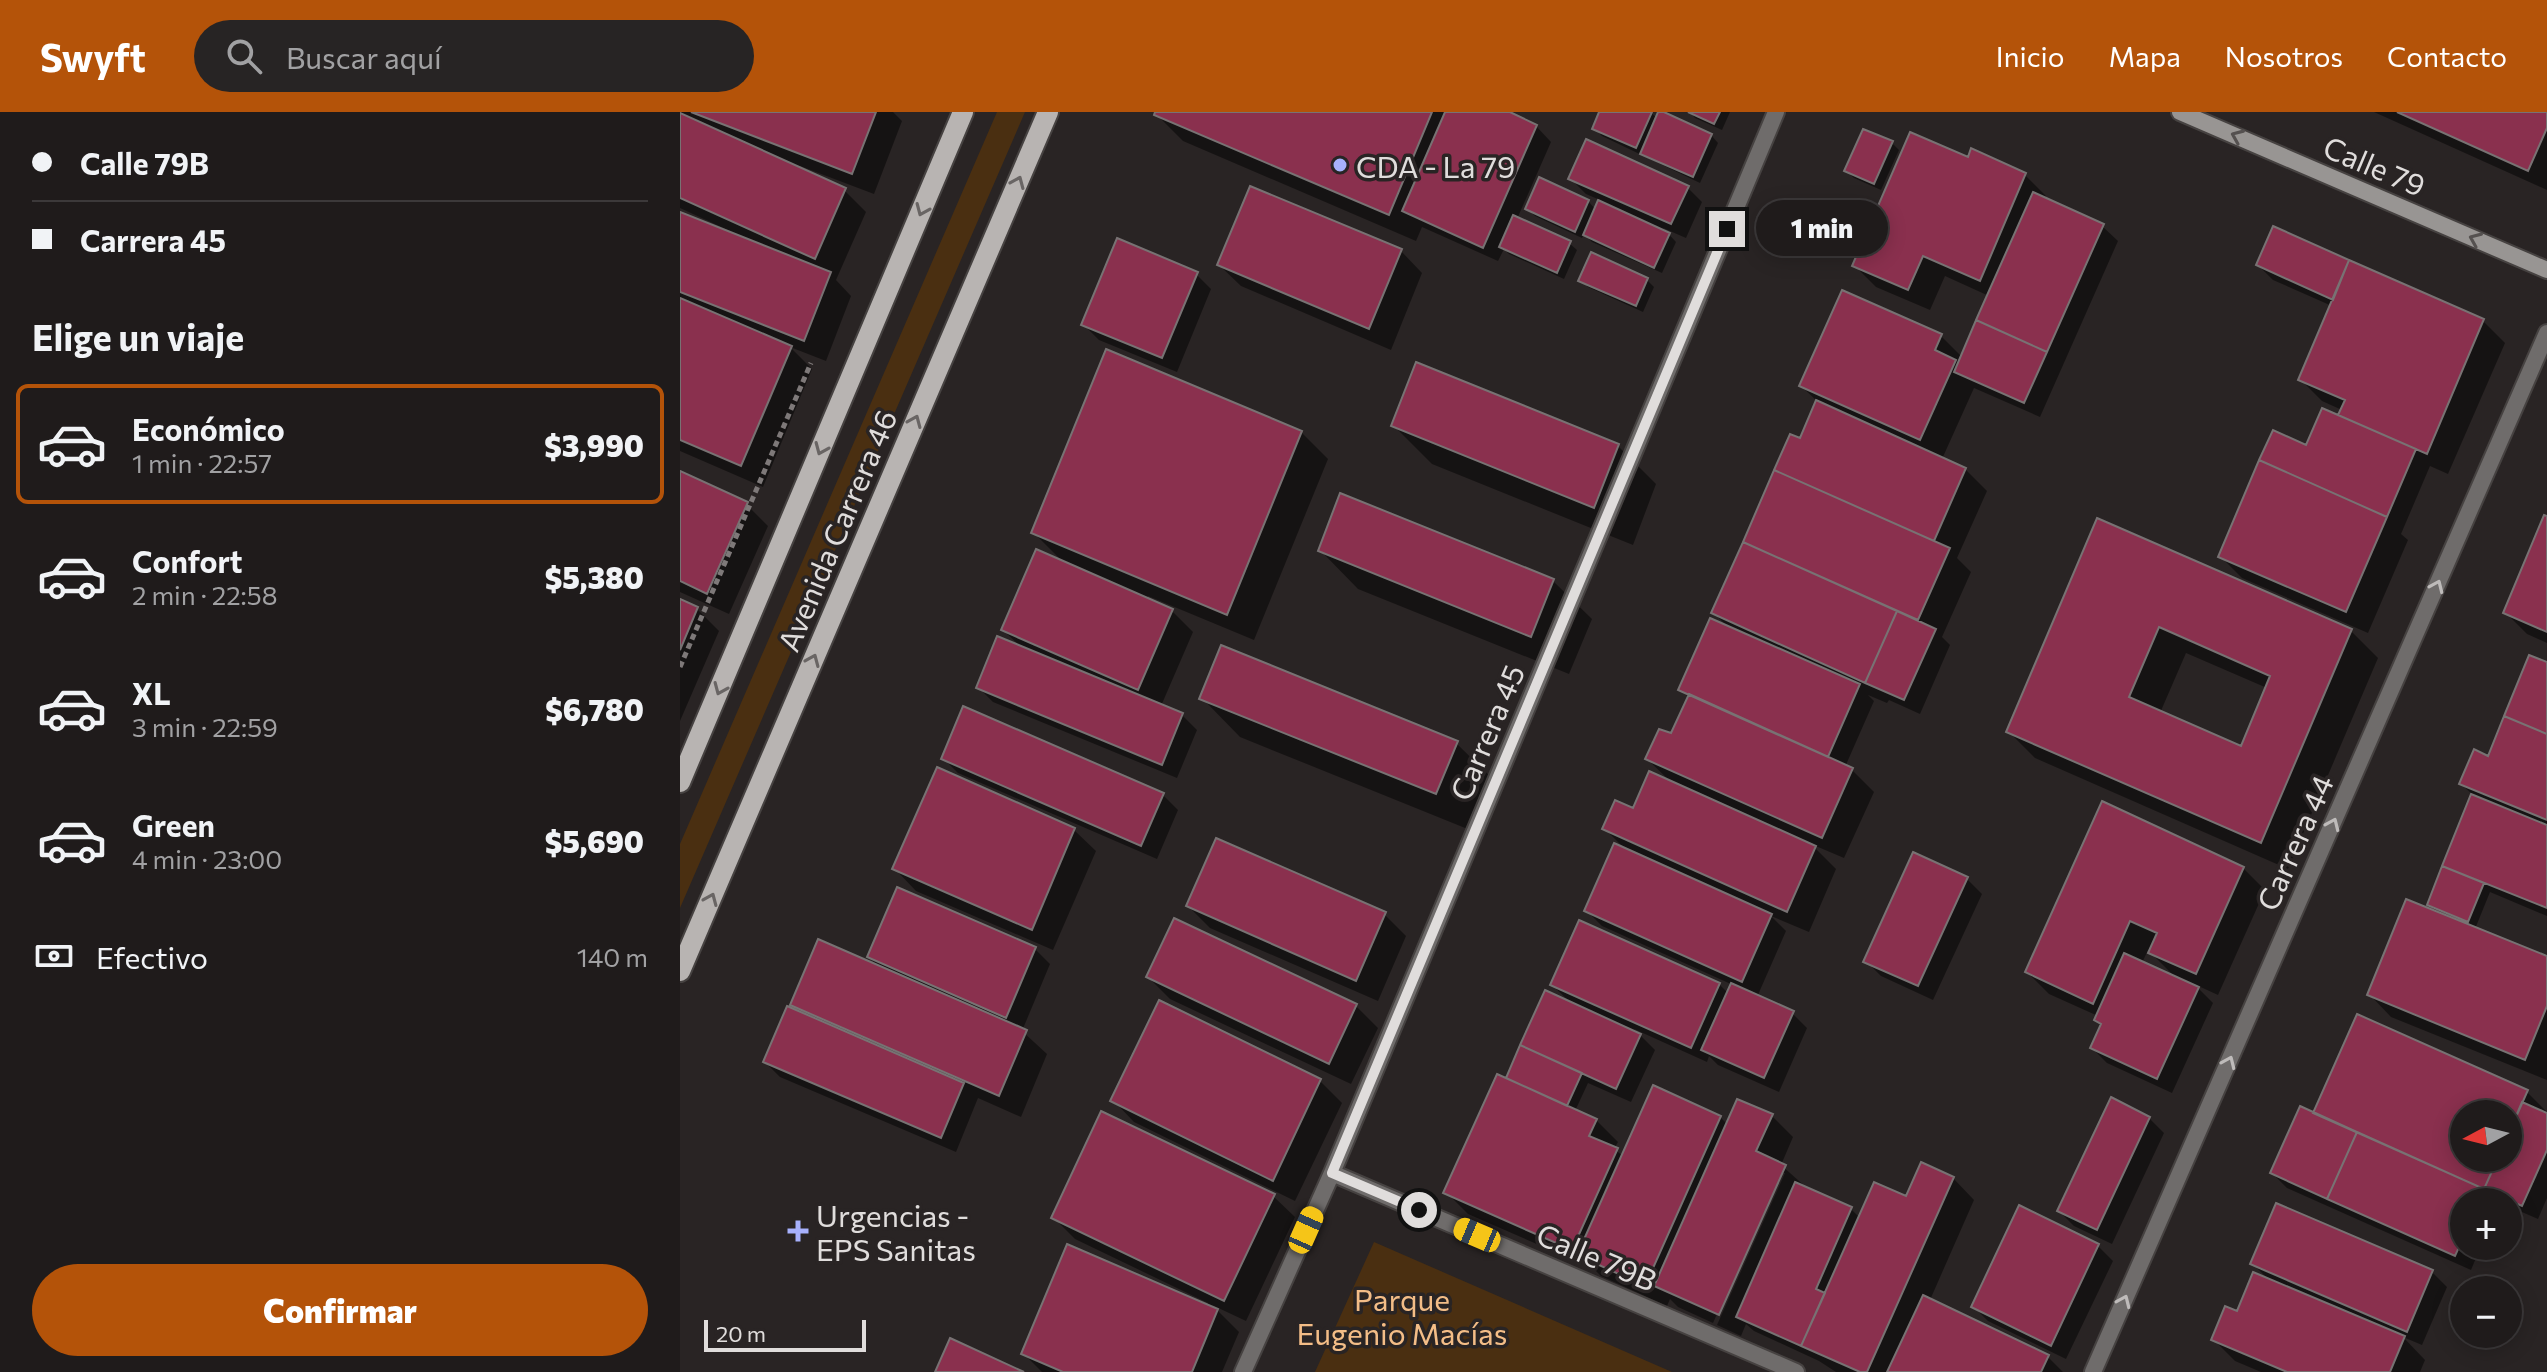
<!DOCTYPE html>
<html lang="es">
<head>
<meta charset="utf-8">
<style>
  :root { --surface:#1f1b1b; --page:#272424; --text:#f1f3f6; --muted:#a1a1a3; --line:#3c393a; --accent:#b45309 }
  body { margin:0; font-family:Commissioner,sans-serif; background:var(--page); color:var(--text); height:100vh; display:flex; flex-direction:column; font-size:30px; white-space:nowrap }
  * { box-sizing:border-box; margin:0 }
  p { font-size:26px; color:var(--muted) }
  .icon { flex:none; width:44px; height:44px; fill:none; stroke:currentColor; stroke-width:2; stroke-linecap:round; stroke-linejoin:round }
  .map { position:relative; flex:1; overflow:hidden }
  .side { display:flex; flex-direction:column; background:var(--surface); width:680px }
  .side>* { flex:none }
  .guide { display:grid; align-content:center; height:176px; padding:0 32px; background:var(--surface) }
  .needle { width:52px; rotate:263deg }
  .buttons { position:absolute; left:1770px; top:988px; display:grid; gap:16px }
  .buttons a { display:grid; place-items:center; width:72px; height:72px; border-radius:50%; background:var(--surface); box-shadow:0 4px 20px #0003,0 0 0 2px var(--line); font-size:40px }
  .scale { position:absolute; left:24px; bottom:20px; width:162px; box-sizing:border-box; padding-left:8px; border:4px solid #e0dddc; border-top:0; font-size:22px; line-height:28px; white-space:nowrap; color:#e0dddc; -webkit-text-stroke:6px #292424; paint-order:stroke }
  .end { position:absolute; width:36px; height:36px; margin:-18px; border:10px solid #e0dddc; background:#111; box-shadow:0 0 0 4px #111 }
  .from { border-radius:50% }
  .bubble { position:absolute; height:56px; border-radius:28px; background:var(--surface); box-shadow:0 4px 20px #0003,0 0 0 2px var(--line); font-size:26px; font-weight:800; line-height:56px; text-align:center }
  .car { position:absolute; width:24px; height:48px; margin:-24px -12px; border-radius:10px; box-shadow:0 0 6px 2px #0007; background:linear-gradient(#f5c518 24%,#345 0 40%,#f5c518 0 76%,#345 0 86%,#f5c518 0) }
  .guide b { display:flex; align-items:center; gap:28px; height:76px; font-size:30px }
  .guide b+b { border-top:2px solid var(--line) }
  .guide i { width:20px; height:20px; background:var(--text) }
  ul { padding:0; list-style:none }
  li { display:flex; align-items:center; gap:24px; height:120px; margin:0 16px 12px; padding:0 16px; border:4px solid transparent; border-radius:12px }
  li div { flex:1 }
  li b { display:block; font-size:30px }
  li em { font-style:normal; font-weight:800 }
  li.on { border-color:var(--accent) }
  li>.icon { width:72px; height:72px; stroke-width:1.5 }
  h2 { padding:0 32px; font-size:36px; line-height:96px }
  .pay { display:flex; align-items:center; gap:20px; height:88px; padding:0 32px; font-size:30px }
  .pay p { margin-inline-start:auto }
  .action { display:flex; gap:16px; margin-top:auto; padding:16px 32px }
  .action a { flex:1; height:92px; border-radius:48px; background:var(--accent); color:#fff; font-size:32px; font-weight:800; line-height:92px; text-align:center }
  header { display:flex; align-items:center; gap:48px; box-sizing:border-box; height:112px; padding:0 40px; background:var(--accent); color:#fff }
  header strong { font-size:38px }
  nav { display:flex; gap:44px; margin-inline-start:auto; font-size:28px }
  .search { width:560px; height:72px; background:var(--page); display:flex; align-items:center; gap:20px; box-sizing:border-box; padding:0 28px; border-radius:44px; color:var(--muted); font-size:30px }
  main { display:flex; flex:1; min-height:0 }
  .map>svg:first-child { display:block }
  .green { fill:#4a2f11 }
  .shadow { fill:#0007; fill-rule:evenodd }
  .building { fill:#8a304e; stroke:#787273; stroke-width:2; fill-rule:evenodd }
  .lines { fill:none; stroke-linecap:round; stroke-linejoin:round }
  .minor-casing { stroke:#464241; stroke-width:20 }
  .tertiary-casing { stroke:#464241; stroke-width:20 }
  .secondary-casing { stroke:#464241; stroke-width:20 }
  .primary-casing { stroke:#464241; stroke-width:24 }
  .path { stroke:#7e7979; stroke-width:5; stroke-dasharray:6 4; stroke-linecap:butt }
  .minor { stroke:#6f6c6b; stroke-width:16 }
  .tertiary { stroke:#6f6c6b; stroke-width:16 }
  .secondary { stroke:#989593; stroke-width:16 }
  .primary { stroke:#b8b4b2; stroke-width:20 }
  .oneway { stroke:#555150 }
  .oneway2 { stroke:#696564 }
  .oneway3 { stroke:#bebbba }
  .route { stroke:#e0dddc; stroke-width:10 }
  .poi-dot { fill:#a7b1fc; stroke:#292424; stroke-width:3 }
  .labels { text-anchor:middle; dominant-baseline:central; stroke-width:7; stroke-linejoin:round; paint-order:stroke }
  .poi-label { font-size:30px; fill:#e0dddc; stroke:#292424; text-anchor:start }
  .street-label { font-size:30px; fill:#e0dddc; stroke:#292424 }
  .park-label { font-size:30px; fill:#f3bd87; stroke:#292424 }
</style>
</head>
<body>
<header>
<strong>Swyft</strong>
<div class="search"><svg class="icon" aria-label="search" viewBox="0 0 24 24"><circle cx="10" cy="10" r="6"/><path d="M15 15l6 6"/></svg>Buscar aquí</div>
<nav><a>Inicio</a><a>Mapa</a><a>Nosotros</a><a>Contacto</a></nav>
</header>
<main>
<section class="side">
<div class="guide">
<b><i class="from"></i>Calle 79B</b>
<b><i></i>Carrera 45</b>
</div>
<h2>Elige un viaje</h2>
<ul>
<li class="on"><svg class="icon" aria-label="car" viewBox="0 0 24 24"><path d="M5 17H2v-5l4-1 3-4h7l3 4 3 1v5h-3M9 17h6M6 11h13"/><circle cx="7" cy="17" r="2"/><circle cx="17" cy="17" r="2"/></svg><div><b>Económico</b><p>1 min · 22:57</p></div><em>$3,990</em></li>
<li><svg class="icon" aria-label="car" viewBox="0 0 24 24"><path d="M5 17H2v-5l4-1 3-4h7l3 4 3 1v5h-3M9 17h6M6 11h13"/><circle cx="7" cy="17" r="2"/><circle cx="17" cy="17" r="2"/></svg><div><b>Confort</b><p>2 min · 22:58</p></div><em>$5,380</em></li>
<li><svg class="icon" aria-label="car" viewBox="0 0 24 24"><path d="M5 17H2v-5l4-1 3-4h7l3 4 3 1v5h-3M9 17h6M6 11h13"/><circle cx="7" cy="17" r="2"/><circle cx="17" cy="17" r="2"/></svg><div><b>XL</b><p>3 min · 22:59</p></div><em>$6,780</em></li>
<li><svg class="icon" aria-label="car" viewBox="0 0 24 24"><path d="M5 17H2v-5l4-1 3-4h7l3 4 3 1v5h-3M9 17h6M6 11h13"/><circle cx="7" cy="17" r="2"/><circle cx="17" cy="17" r="2"/></svg><div><b>Green</b><p>4 min · 23:00</p></div><em>$5,690</em></li>
</ul>
<div class="pay"><svg class="icon" aria-label="cash" viewBox="0 0 24 24"><path d="M3 7h18v10H3z"/><circle cx="12" cy="12" r="2"/></svg>Efectivo<p>140 m</p></div>
<div class="action"><a>Confirmar</a></div>
</section>
<div class="map">
<svg width="1867" height="1260" viewBox="0 0 1867 1260">
  <rect width="100%" height="100%" fill="#292424"/>
  <!-- green -->
  <path class="green" d="M317 0H345L0 796V732Z
    M694 1130 992 1260H635Z"/>
  <!-- shadow -->
  <path class="shadow" d="M0 0H213L222 9 194 82 120 54 118 57 164 78 186 100 156 168 171 184 146 249 110 235 132 257 83 375 0 339V103L49 122 50 119 0 96Z
    M477 0H825L856 14 871 30 837 107 889 131 897 138 884 167 829 142 824 137 818 149 742 115 736 129 503 29 476 2Z
    M921 0H970L978 7 1031 23 1038 31 1020 71 922 24 914 16Z
    M1010 0H1050L1042 18 1015 6Z
    M1694 0H1867V78Z
    M1212 31 1219 38 1201 78 1174 66 1166 59Z
    M1289 47 1345 63 1366 84 1365 87 1422 114 1438 129 1360 305 1294 276 1262 347 1285 357 1307 379 1277 446 1291 460 1262 525 1270 533 1240 602 1209 588 1207 591 1188 583 1194 589 1165 655 1172 658 1194 680 1164 746 1131 732 1156 757 1129 820 1091 804 1106 819 1077 885 1112 901 1127 916 1099 980 1038 953 1029 944 1027 950 954 917 975 938 951 990 908 971 895 999 916 1008 938 1030 934 1037 943 1044 1040 1005 1048 1013 1092 1004 1113 1025 1101 1053 1128 1077 1171 1097 1180 1106 1273 1066 1294 1088 1250 1188 1368 1245 1383 1260H1156L1139 1249 1074 1219 1066 1212 1061 1224 1037 1213 1105 1061H1100L1033 1211 998 1195 990 1187 987 1194 921 1164 914 1157 788 1102 766 1080 835 972 892 892 872 873 1039 872 1049 882 1053 873 922 814 907 799 946 738 925 717 992 671 967 647 992 624 1009 586 1001 577 1049 516 1034 501 1111 325 1121 329 1138 290 1121 274 1261 224 1282 245 1309 184 1265 164 1250 198 1196 175 1174 153Z
    M891 67 1007 75 1022 90 1006 126 983 116 996 130 982 161 912 130 904 122 902 126 855 104 848 97 908 89 916 98 920 88 906 82Z
    M721 139 742 161 711 238 561 174 539 153Z
    M912 143 967 168 974 175 963 200 908 175 901 168Z
    M1578 153 1803 209 1825 231 1768 362 1750 354 1721 422 1728 428 1688 521 1562 466 1540 444 1627 335 1659 305 1662 298 1642 289 1620 267 1652 194 1593 168Z
    M516 162 531 177 497 260 419 228 404 213Z
    M713 313 938 334 976 372 953 433 752 352Z
    M621 320 648 347 574 528 468 484 467 488 492 499 513 520 481 594 502 603 517 618 497 666 313 590 298 575 342 536 323 518 384 451 353 420Z
    M0 362 66 392 88 414 49 502 0 480Z
    M1867 406V531L1847 522 1825 500Z
    M1418 408 1671 519 1698 546 1608 757 1355 646 1328 619ZM1506 541 1587 576 1562 636 1480 601Z
    M640 438 873 469 912 507 889 562 678 477Z
    M0 490 17 497 39 519 0 609Z
    M1867 552V804L1810 780 1795 817 1867 846V968L1711 905 1690 883 1759 802 1749 793 1793 683 1781 672 1809 646Z
    M522 586 776 631 815 669 795 720 560 625Z
    M263 646 483 683 498 698 477 747 278 661Z
    M1423 692 1563 756 1585 778 1538 883 1514 872 1533 891 1492 981 1427 951 1412 936 1423 914 1416 908 1418 904 1369 882 1347 860ZM1468 838 1496 866 1462 851Z
    M394 718 416 739 373 838 236 779 215 757Z
    M1287 767 1302 782 1253 888 1201 864 1186 849Z
    M218 777 355 837 370 852 342 919 367 942 341 1005 298 986 276 1040 100 965 85 950 122 903 112 893 201 857 189 845Z
    M508 794 704 802 726 824 698 889 530 816Z
    M468 865 676 894 698 916 671 972 490 887Z
    M640 969 662 991 615 1089 454 1010 433 988Z
    M1847 980 1867 1000V1086L1858 1107 1828 1094V1090H1784V1134H1801L1791 1158 1607 1076 1592 1061 1634 1003ZM1784 1002H1828V1046H1784Z
    M1469 1006 1484 1021 1432 1132 1394 1114 1379 1099Z
    M593 1084 615 1105 566 1209 532 1193 559 1220 542 1260H362L344 1242 527 1194 528 1191 395 1127 373 1105Z
    M1418 1134 1433 1149 1386 1247 1308 1209 1293 1194Z
    M1573 1152 1752 1160 1767 1175 1742 1233 1723 1225 1745 1248 1740 1260H1581L1555 1249 1533 1227 1590 1169Z"/>
  <!-- building -->
  <path class="building" d="M11 0H196L172 62Z
    M475 0H752L709 103 474 3Z
    M765 0H830L857 13 803 136 722 99Z
    M919 0H972L956 36 912 17Z
    M978 0H984L1032 22 1013 65 960 42Z
    M1008 0H1040L1034 12Z
    M1717 0H1867V16L1848 59Z
    M0 1 166 76 135 147 0 86Z
    M1183 17 1213 29 1194 72 1164 59Z
    M1230 20 1288 45 1291 36 1346 61 1300 169 1243 144 1228 178 1172 154Z
    M906 27 1009 74 991 112 888 67Z
    M859 65 909 88 895 120 845 97Z
    M570 74 722 137 689 217 537 153Z
    M1353 80 1424 112 1367 240 1296 208Z
    M918 88 990 121 974 156 903 123Z
    M0 100 151 160 124 229 0 180Z
    M833 103 891 129 877 161 819 135Z
    M1593 114 1669 148 1653 188 1576 153Z
    M437 126 518 160 482 246 401 213Z
    M911 140 968 166 956 194 898 169Z
    M1669 148 1804 207 1747 342 1658 303 1665 288 1618 268Z
    M1162 178 1262 222 1255 238 1276 248 1240 328 1119 274Z
    M0 186 112 234 61 354 0 328Z
    M1296 208 1367 240 1344 291 1274 260Z
    M426 237 622 319 547 503 351 421Z
    M736 250 939 332 914 396 711 314Z
    M1136 288 1286 356 1254 429 1094 358 1110 322 1120 326Z
    M1642 296 1736 337 1707 405 1579 348 1593 318 1626 333Z
    M1579 348 1707 405 1666 500 1538 445Z
    M1094 358 1270 436 1238 508 1063 430Z
    M0 359 68 390 27 482 0 469Z
    M660 381 874 467 851 525 638 439Z
    M1864 403 1867 404V520L1823 501Z
    M1417 406 1672 517 1581 731 1326 620ZM1479 515 1590 564 1561 634 1449 585Z
    M1063 430 1217 499 1185 571 1031 501Z
    M356 437 493 497 458 578 321 518Z
    M0 487 18 495 0 538Z
    M1217 499 1256 517 1224 588 1185 571Z
    M1030 506 1180 572 1148 645 998 578Z
    M317 524 503 601 482 653 296 576Z
    M541 533 778 629 756 682 519 587Z
    M1849 543 1867 550V622L1824 604Z
    M1009 582 1173 656 1142 726 965 647 979 617 991 621Z
    M283 594 484 681 461 734 261 647Z
    M1824 604 1867 622V708L1779 672 1794 637 1808 644Z
    M257 655 395 716 352 818 212 757Z
    M969 659 1136 734 1107 800 922 717 935 688 953 696Z
    M1791 682 1867 713V796L1762 754Z
    M1422 689 1564 755 1516 862 1468 841 1477 821 1450 809 1413 892 1345 860Z
    M536 726 706 800 676 869 506 794Z
    M934 731 1092 802 1062 870 904 799Z
    M1233 740 1288 765 1238 874 1183 850Z
    M1762 754 1804 771 1788 810 1747 793Z
    M217 775 356 835 326 906 187 845Z
    M1726 787 1867 844V894L1845 948 1687 883Z
    M494 806 677 892 649 952 466 865Z
    M899 808 1040 871 1011 936 870 873Z
    M138 827 347 918 319 984 110 893Z
    M1444 841 1519 875 1477 967 1410 936 1421 912 1414 908Z
    M1051 871 1114 899 1084 966 1021 938Z
    M865 878 961 922 936 977 840 933Z
    M479 888 641 967 593 1069 430 989Z
    M107 894 284 971 261 1026 83 950Z
    M1677 902 1848 978 1828 1023V1002H1784V1046H1818L1804 1077 1633 1001Z
    M840 933 902 961 887 994 826 966Z
    M817 962 917 1007 909 1024 938 1036 892 1138 763 1081Z
    M973 973 1041 1004 965 1174 897 1143Z
    M1431 985 1470 1005 1417 1118 1377 1099Z
    M1057 987 1093 1002 1076 1039 1106 1053 1039 1203 974 1174Z
    M1842 990 1867 1001V1038L1842 1094 1804 1077 1818 1046H1828V1023Z
    M1620 994 1677 1020 1647 1087 1590 1061Z
    M421 999 595 1082 544 1189 371 1106Z
    M1677 1020 1804 1077 1799 1090H1784V1124L1775 1144 1647 1087Z
    M1241 1050 1274 1065 1187 1260H1180L1121 1234 1194 1070 1226 1084Z
    M1115 1070 1172 1095 1136 1177 1145 1181 1121 1234 1056 1205Z
    M1596 1091 1753 1158 1727 1220 1570 1152Z
    M1339 1093 1419 1132 1371 1234 1291 1195Z
    M387 1132 538 1197 512 1260H383L341 1242Z
    M1573 1160 1725 1224 1710 1260H1607L1531 1228 1545 1194 1557 1199Z
    M1243 1183 1369 1243 1361 1260H1207Z
    M270 1226 344 1260H255Z"/>
  <g class="lines">
    <!-- minor casing -->
    <g class="minor-casing">
      <path id="minor" d="M652 1061 1116 1260
        M563 1260 652 1061 1096 0"/>
    </g>
    <!-- tertiary casing -->
    <g class="tertiary-casing">
      <path id="tertiary" d="M1413 1260 1867 221"/>
    </g>
    <!-- secondary casing -->
    <g class="secondary-casing">
      <path id="secondary" d="M1500 0 1867 158"/>
    </g>
    <!-- primary casing -->
    <g class="primary-casing">
      <path id="primary" d="M0 670 283 0
        M0 859 368 0"/>
    </g>
    <!-- path -->
    <path class="path" d="M0 555 131 251"/>
    <!-- minor -->
    <use href="#minor" class="minor"/>
    <!-- tertiary -->
    <use href="#tertiary" class="tertiary"/>
    <!-- secondary -->
    <use href="#secondary" class="secondary"/>
    <!-- primary -->
    <use href="#primary" class="primary"/>
  </g>
  <!-- one-way arrows -->
  <defs><path id="oneway-chevron" d="M-2-3.5L2.5 0L-2 3.5" fill="none" stroke-width="1.6" stroke-linecap="round" stroke-linejoin="round" transform="scale(2)"/></defs>
  <g class="oneway">
    <use href="#oneway-chevron" transform="translate(1557 24) rotate(-157)"/>
    <use href="#oneway-chevron" transform="translate(1795 127) rotate(-157)"/>
  </g>
  <g class="oneway2">
    <use href="#oneway-chevron" transform="translate(338 70) rotate(-67)"/>
    <use href="#oneway-chevron" transform="translate(242 98) rotate(113)"/>
    <use href="#oneway-chevron" transform="translate(235 309) rotate(-67)"/>
    <use href="#oneway-chevron" transform="translate(141 337) rotate(113)"/>
    <use href="#oneway-chevron" transform="translate(133 548) rotate(-67)"/>
    <use href="#oneway-chevron" transform="translate(40 577) rotate(113)"/>
    <use href="#oneway-chevron" transform="translate(31 787) rotate(-67)"/>
  </g>
  <g class="oneway3">
    <use href="#oneway-chevron" transform="translate(1757 474) rotate(-66)"/>
    <use href="#oneway-chevron" transform="translate(1653 712) rotate(-66)"/>
    <use href="#oneway-chevron" transform="translate(1549 950) rotate(-66)"/>
    <use href="#oneway-chevron" transform="translate(1444 1189) rotate(-66)"/>
  </g>
  <g class="lines">
    <!-- route -->
    <path class="route" d="M739 1098 652 1061 1047 117"/>
  </g>
  <!-- markers -->
  <g class="poi-dot">
    <circle cx="660" cy="53" r="8"/>
    <path d="M114 1107h8v8h8v8h-8v8h-8v-8h-8v-8h8z"/>
  </g>
  <g class="labels">
    <!-- poi labels -->
    <g class="poi-label">
      <text x="676" y="53">CDA - La 79</text>
      <text x="136" y="1102">Urgencias -<tspan x="136" dy="34">EPS Sanitas</tspan></text>
    </g>
    <!-- street labels -->
    <g class="street-label">
      <text transform="translate(1695 53) rotate(23)">Calle 79</text>
      <text transform="translate(156 418) rotate(-67)">Avenida Carrera 46</text>
      <text transform="translate(806 620) rotate(-67)">Carrera 45</text>
      <text transform="translate(1614 730) rotate(-66)">Carrera 44</text>
      <text transform="translate(917 1144) rotate(23)">Calle 79B</text>
    </g>
    <!-- park labels -->
    <g class="park-label">
      <text x="722" y="1186">Parque<tspan x="722" dy="34">Eugenio Macías</tspan></text>
    </g>
  </g>
</svg>
<div class="buttons">
<a><svg class="needle" viewBox="-14 -14 28 28"><path d="M0-13l5 13h-10z" fill="#e53935"/><path d="M0 13l5-13h-10z" fill="#a1a1a3"/></svg></a>
<a>+</a>
<a>−</a>
</div>
<div class="scale">20 m</div>
<i class="end from" style="left:739px;top:1098px"></i>
<i class="end" style="left:1047px;top:117px"></i>
<div class="bubble" style="left:1076px;top:88px;width:132px">1 min</div>
<i class="car" style="left:626px;top:1118px;rotate:24deg"></i>
<i class="car" style="left:797px;top:1123px;rotate:293deg"></i>
</div>
</main>
</body>
</html>
